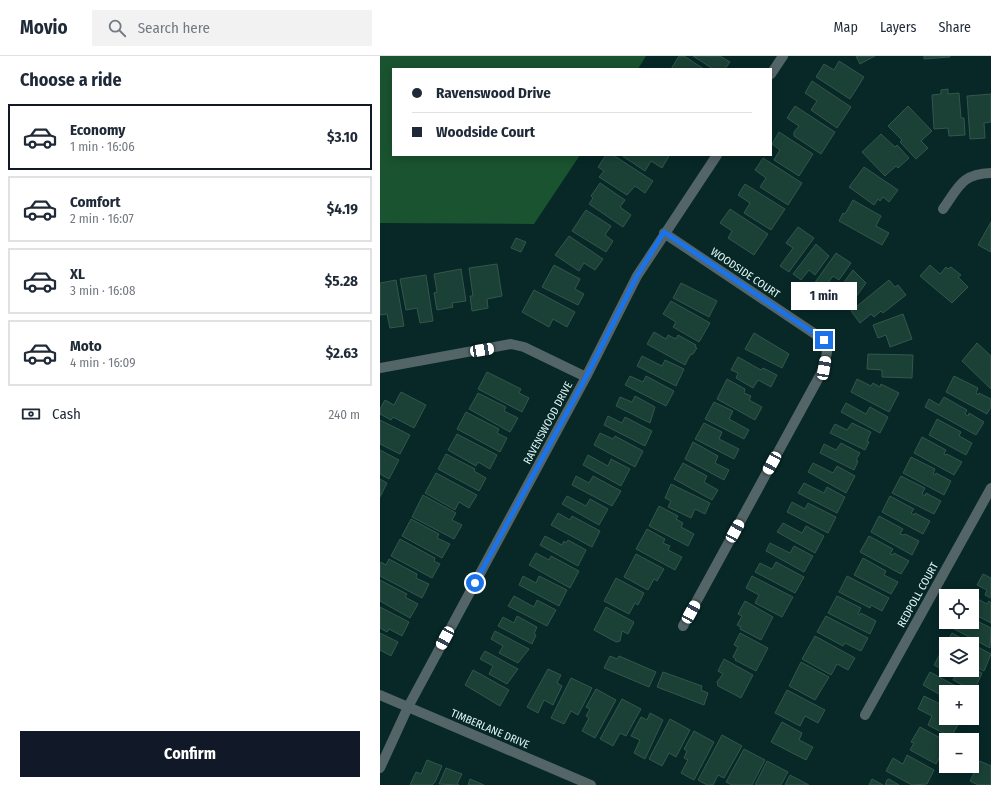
<!DOCTYPE html>
<html lang="en">
<head>
<meta charset="utf-8">
<style>
  :root { --surface:#fff; --page:#f2f2f3; --text:#1f2937; --muted:#747a83; --line:#e0e1e3; --accent:#111827 }
  body { margin:0; font-family:"Fira Sans Condensed",sans-serif; background:var(--page); color:var(--text); height:100vh; display:flex; flex-direction:column; font-size:15px; white-space:nowrap }
  * { box-sizing:border-box; margin:0 }
  p { font-size:13px; color:var(--muted) }
  .icon { flex:none; width:22px; height:22px; fill:none; stroke:currentColor; stroke-width:2; stroke-linecap:round; stroke-linejoin:round }
  .map { position:relative; flex:1; overflow:hidden }
  .panel { display:flex; flex-direction:column; background:var(--surface); width:380px }
  .panel>* { flex:none }
  .top-card { position:absolute; left:12px; top:12px; width:380px; height:88px; border-radius:0px; box-shadow:0 2px 10px #0003; display:grid; align-content:center; height:88px; padding:0 20px; background:var(--surface) }
  .tools { position:absolute; left:559px; top:533px; display:grid; gap:8px }
  .tools a { display:grid; place-items:center; width:40px; height:40px; border-radius:0px; background:var(--surface); box-shadow:0 2px 10px #0003; font-size:20px }
  .end { position:absolute; width:18px; height:18px; margin:-9px; border:5px solid #1a73e8; background:#fff; box-shadow:0 0 0 2px #fff }
  .from { border-radius:50% }
  .bubble { position:absolute; height:28px; border-radius:0px; background:var(--surface); box-shadow:0 2px 10px #0003; font-size:13px; font-weight:700; line-height:28px; text-align:center }
  .car { position:absolute; width:12px; height:24px; margin:-12px -6px; border-radius:5px; box-shadow:0 0 3px 1px #0007; background:linear-gradient(#fff 24%,#345 0 40%,#fff 0 76%,#345 0 86%,#fff 0) }
  .top-card b { display:flex; align-items:center; gap:14px; height:38px; font-size:15px }
  .top-card b+b { border-top:1px solid var(--line) }
  .top-card i { width:10px; height:10px; background:var(--text) }
  ul { padding:0; list-style:none }
  li { display:flex; align-items:center; gap:12px; height:66px; margin:0 8px 6px; padding:0 12px; border:2px solid var(--line); border-radius:0px }
  li div { flex:1 }
  li b { display:block; font-size:15px }
  li em { font-style:normal; font-weight:700 }
  li.current { border-color:var(--accent) }
  li>.icon { width:36px; height:36px; stroke-width:1.5 }
  h2 { padding:0 20px; font-size:18px; line-height:48px }
  .pay { display:flex; align-items:center; gap:10px; height:44px; padding:0 20px; font-size:15px }
  .pay p { margin-inline-start:auto }
  .cta { display:flex; gap:8px; margin-top:auto; padding:8px 20px }
  .cta a { flex:1; height:46px; border-radius:0px; background:var(--accent); color:#fff; font-size:16px; font-weight:700; line-height:46px; text-align:center }
  header { display:flex; align-items:center; gap:24px; box-sizing:border-box; height:56px; padding:0 20px; background:var(--surface); border-bottom:1px solid var(--line) }
  header strong { font-size:19px }
  nav { display:flex; gap:22px; margin-inline-start:auto; font-size:14px }
  .search { width:280px; height:36px; background:var(--page); display:flex; align-items:center; gap:10px; box-sizing:border-box; padding:0 14px; border-radius:0px; color:var(--muted); font-size:15px }
  main { display:flex; flex:1; min-height:0 }
  .map>svg:first-child { display:block }
  .green { fill:#1a532f }
  .building { fill:#1b4136; stroke:#32574c }
  .lines { fill:none; stroke-linecap:round; stroke-linejoin:round }
  .minor { stroke:#546568; stroke-width:10 }
  .route { stroke:#1a73e8; stroke-width:5 }
  .labels { text-anchor:middle; dominant-baseline:central; stroke-width:3; stroke-linejoin:round; paint-order:stroke }
  .street-label { font-size:11px; fill:#e1f7f6; stroke:#072827 }
</style>
</head>
<body>
<header>
<strong>Movio</strong>
<div class="search"><svg class="icon" aria-label="search" viewBox="0 0 24 24"><circle cx="10" cy="10" r="6"/><path d="M15 15l6 6"/></svg>Search here</div>
<nav><a>Map</a><a>Layers</a><a>Share</a></nav>
</header>
<main>
<section class="panel">
<h2>Choose a ride</h2>
<ul>
<li class="current"><svg class="icon" aria-label="car" viewBox="0 0 24 24"><path d="M5 17H2v-5l4-1 3-4h7l3 4 3 1v5h-3M9 17h6M6 11h13"/><circle cx="7" cy="17" r="2"/><circle cx="17" cy="17" r="2"/></svg><div><b>Economy</b><p>1 min · 16:06</p></div><em>$3.10</em></li>
<li><svg class="icon" aria-label="car" viewBox="0 0 24 24"><path d="M5 17H2v-5l4-1 3-4h7l3 4 3 1v5h-3M9 17h6M6 11h13"/><circle cx="7" cy="17" r="2"/><circle cx="17" cy="17" r="2"/></svg><div><b>Comfort</b><p>2 min · 16:07</p></div><em>$4.19</em></li>
<li><svg class="icon" aria-label="car" viewBox="0 0 24 24"><path d="M5 17H2v-5l4-1 3-4h7l3 4 3 1v5h-3M9 17h6M6 11h13"/><circle cx="7" cy="17" r="2"/><circle cx="17" cy="17" r="2"/></svg><div><b>XL</b><p>3 min · 16:08</p></div><em>$5.28</em></li>
<li><svg class="icon" aria-label="car" viewBox="0 0 24 24"><path d="M5 17H2v-5l4-1 3-4h7l3 4 3 1v5h-3M9 17h6M6 11h13"/><circle cx="7" cy="17" r="2"/><circle cx="17" cy="17" r="2"/></svg><div><b>Moto</b><p>4 min · 16:09</p></div><em>$2.63</em></li>
</ul>
<div class="pay"><svg class="icon" aria-label="cash" viewBox="0 0 24 24"><path d="M3 7h18v10H3z"/><circle cx="12" cy="12" r="2"/></svg>Cash<p>240 m</p></div>
<div class="cta"><a>Confirm</a></div>
</section>
<div class="map">
<svg width="611" height="729" viewBox="0 0 611 729">
  <rect width="100%" height="100%" fill="#072827"/>
  <!-- green -->
  <path class="green" d="M0 0H266L258 13H13V99H200L154 168 0 167Z"/>
  <!-- building -->
  <path class="building" d="M299 0H304L324 13H291Z
    M313 0H340L350 6 345 13H333Z
    M476 0H495L480 8Z
    M544 0H570V1L544 3Z
    M459 5 484 21 470 43 436 21 444 8 454 14Z
    M432 25 471 51 457 72 431 54 437 45 425 37Z
    M568 33V38L579 37 581 62H584L585 79 569 80 568 72 554 73 552 39 561 38V34Z
    M611 38V66L604 67 605 82 590 83 587 40Z
    M415 50 455 76 441 98 414 80V76L419 70 407 62Z
    M528 50 552 75 541 85 548 92 536 103 520 86 522 84 508 70Z
    M399 76 433 98 419 120 394 104 400 94 392 88Z
    M501 78 515 91 517 89 529 102 518 112 516 110 505 120 482 96Z
    M226 99H233L273 125 265 137 255 130 247 139 219 121 224 115 218 111Z
    M241 99H288L289 100 282 112 271 105 265 115Z
    M383 102 422 127 408 149 380 131 386 122 375 114Z
    M484 111 518 134 509 146 503 141 500 145 498 143 494 149 469 131Z
    M220 127 245 144 240 151 251 159 243 171 209 148 213 142 211 140Z
    M365 128 405 153 391 174 364 157 370 147 358 139Z
    M473 144 501 160 496 170 509 177 502 189 459 165 463 157 465 158Z
    M350 153 388 178 374 199 348 182 352 175 340 167Z
    M206 154 231 170 225 179 233 185 226 196 192 175Z
    M611 166V196L598 189Z
    M418 171 434 182 409 216 400 210 413 192 406 187Z
    M189 180 223 203 215 214 204 207 199 215 175 199Z
    M136 182 146 186 141 196 131 192Z
    M436 188 449 200 435 219 429 214 421 224 413 218Z
    M456 197 471 207 459 224 453 220 440 238 431 232Z
    M117 208 122 240 107 243 108 252 92 255 90 240H93L89 212Z
    M174 209 200 223 195 233 204 238 198 249 162 231Z
    M550 209 560 218 566 211 568 213 571 211 581 219 578 221 588 231 572 247 540 220Z
    M81 213 86 245 72 247 73 251 57 254 54 237 57 236 54 218Z
    M473 214 486 227 474 244 467 239 458 251 450 245Z
    M46 219 53 265 40 267 37 252 26 254 20 223Z
    M16 224 24 270 10 272 7 258 0 259V227Z
    M509 224 515 231 518 229 526 239 503 257 501 255 494 261 491 258 480 267 471 255Z
    M301 227 337 245 329 261 293 242Z
    M154 234 195 256 187 271 173 263 169 271 142 256Z
    M291 245 330 267 319 286 293 271 296 266 283 258Z
    M523 258 532 283 510 291 506 279 498 282 493 269Z
    M274 276 286 283 288 279 296 283 298 279 316 289 315 291 317 292 313 298 310 299 305 309 267 288Z
    M374 277 409 298 402 312 365 293Z
    M597 287 611 300V333L582 305Z
    M488 298 533 299 532 322 502 321V314L487 313Z
    M262 300 282 310 285 304 304 313 296 330 257 310Z
    M358 301 381 314 383 312 397 319 391 331 378 324 373 332 356 322 358 317 351 314Z
    M107 316 141 333 139 337 149 342 142 356 98 333Z
    M250 320 263 326 266 320 294 335 286 350 245 329Z
    M574 320 598 332 596 337 598 339 599 337 611 343V351L607 358 566 336Z
    M347 323 365 333 364 337 371 340 369 344 382 351 375 364 337 343Z
    M477 323 491 330 493 327 500 331 501 328 519 337 509 356 471 336Z
    M21 336 46 349 34 372 13 361 11 364 0 358V353L5 344 14 349Z
    M98 337 126 351 124 355 138 362 130 376 89 353Z
    M255 340 275 351 270 367 236 350 240 341 252 346Z
    M564 341 587 354 585 358 588 360 589 357 604 366 596 379 545 351 549 343 559 349Z
    M334 346 353 355 349 363 369 374 364 383 325 363Z
    M466 347 486 358 490 351 508 361 500 377 461 356Z
    M86 356 119 373 117 377 127 382 120 396 77 373Z
    M228 360 242 367 245 361 272 375 265 390 224 369Z
    M557 363 581 376 579 380 592 387 586 399 549 379Z
    M0 364 30 379 20 398 0 388Z
    M324 367 342 376 339 383 359 393 354 403 315 383Z
    M472 367 491 376 487 385 489 386 485 394 450 377 455 368 467 374Z
    M220 377 233 383 235 380 263 395 255 411 214 389Z
    M77 378 117 399 110 413 98 406 96 410 68 394Z
    M542 381 566 394 564 398 566 399 567 398 582 406 574 419 534 397Z
    M313 386 338 400 335 407 349 414 344 424 305 403Z
    M461 387 480 397 476 404 478 405 474 414 440 397 444 388 456 394Z
    M0 394 19 404 9 423 0 418Z
    M66 398 95 413 94 415 106 422 99 435 58 413Z
    M208 399 228 410 231 403 250 413 241 430 203 409Z
    M531 401 555 413 553 418 555 419 556 417 571 425 564 439 523 417Z
    M303 407 327 420 324 426 338 434 332 444 294 423Z
    M433 407 453 417 457 410 475 420 466 437 428 416Z
    M56 417 97 439 89 452 79 446 75 454 45 437Z
    M196 420 209 427 213 420 241 435 232 450 192 429Z
    M521 420 545 432 542 438 545 440 546 437 561 445 554 458 512 437Z
    M0 423 7 427 0 441Z
    M424 427 444 437 447 431 465 441 457 457 418 437Z
    M291 428 330 447 325 458 315 453 311 462 288 451 291 445 285 442Z
    M43 439 76 457 72 464 82 469 74 483 32 461Z
    M187 440 206 450 210 443 228 453 219 469 182 448Z
    M510 440 534 453 531 457 534 459 535 457 550 465 543 478 502 456Z
    M412 446 425 453 428 447 456 461 448 477 407 456Z
    M279 450 298 460 296 463 303 467 301 471 314 478 308 490 269 470Z
    M178 457 190 464 192 460 220 475 212 491 171 469Z
    M499 460 523 473 520 478 524 479 525 478 539 485 532 499 491 476Z
    M31 463 59 478 57 482 70 488 62 502 22 480Z
    M403 467 422 477 426 470 444 480 435 497 397 476Z
    M267 473 285 483 283 487 290 490 288 494 302 501 295 514 256 493Z
    M165 480 182 489 184 485 186 487 188 484 206 494 198 510 160 489Z
    M489 480 513 493 510 498 513 499 514 497 529 505 521 518 480 496Z
    M20 483 55 502 54 505 60 508 52 522 11 500Z
    M390 487 410 497 414 490 433 500 424 516 386 495Z
    M156 497 169 504 171 500 199 515 190 532 149 509Z
    M256 498 284 513 277 525 274 523 268 534 244 521Z
    M483 502 506 515 504 519 518 526 511 538 474 519Z
    M9 503 37 518 36 522 49 528 42 542 0 520V508L1 506 6 509Z
    M396 506 424 521 415 537 375 516 380 507 392 513Z
    M603 518 611 522V542L605 539 607 534 597 529Z
    M143 520 156 527 159 520 187 534 179 550 139 529Z
    M372 520 413 541 402 561 375 547 379 539 366 532Z
    M467 520 509 542 502 555 491 549 490 552 459 536Z
    M236 522 264 537 258 549 255 547 249 558 224 545Z
    M0 524 27 538 25 541 38 548 30 562 0 545Z
    M134 540 154 551 157 544 176 554 167 570 128 550Z
    M457 540 481 552 478 558 480 559 481 557 496 565 490 578 448 557Z
    M592 540 607 548 609 545 611 547V567L592 557Z
    M365 545 393 561 381 584 360 573 361 571 357 569 362 560 358 558Z
    M0 551 29 566 22 580 9 573 7 576 0 572Z
    M226 551 254 566 248 578 242 575 240 585 236 586 214 574Z
    M137 560 157 571 154 578 156 579 152 588 118 570 123 561 134 567Z
    M446 560 488 582 481 595 465 587 463 590 437 576Z
    M595 564 611 572 610 592 574 573 577 566H588L593 568Z
    M115 575 149 593 138 607 119 597 123 590 111 583Z
    M0 577 18 586 11 600 0 594Z
    M360 577 388 592 376 615 355 604 356 603 353 601 358 591 354 589Z
    M572 577 611 598 604 615 592 609V588H566V590H565Z
    M435 580 475 602 468 614 457 608 451 619 422 603Z
    M105 595 138 613 127 628 109 618 113 610 100 603Z
    M561 596 566 599V614H592V612L602 617 594 635 573 624 575 620 554 609Z
    M230 600 237 603 239 600 276 616 269 631 224 612Z
    M344 603 373 619 361 642 338 630 337 626 343 618 338 615Z
    M421 606 449 621 435 644 409 630Z
    M168 613 181 619 177 627 182 630 173 649 164 644 158 657 147 651Z
    M93 614 129 634 120 650 85 629Z
    M283 616 322 630 321 634 328 637 324 649 277 631Z
    M550 616 587 636H566V646L562 644 564 641 543 629Z
    M191 622 212 632 198 659 191 655 184 668 171 662Z
    M216 633 236 644 215 682 202 675 209 662 206 660 210 653 206 651Z
    M407 634 445 654 438 667 425 660 420 670 395 657Z
    M544 640 566 651V662H579L577 666 579 667 571 681 548 669 552 660 538 653Z
    M242 643 261 653 246 680 240 677 233 690 220 683Z
    M270 657 283 664 265 703 254 697 260 684 251 680 261 661 267 664Z
    M290 663 310 674 296 701 289 697 282 710 269 703Z
    M402 666 422 677 419 684 433 691 426 704 391 686Z
    M540 671 566 685V690L556 708 530 694 534 687 531 686Z
    M314 675 334 686 314 724 301 717 308 704 304 702 307 695 304 693Z
    M342 679 362 690 344 722 338 719 333 729H327L318 724Z
    M364 693 385 704 372 729H352L346 726Z
    M527 699 554 714 547 728 532 729 506 715 513 702 523 708Z
    M47 704 62 710 55 726 52 729H30L36 716 41 718Z
    M387 705 408 716 401 729H375Z
    M600 705 611 710V729H598L590 725Z
    M66 712 82 718 77 728 79 729 59 728Z
    M410 719 429 729H405Z
    M90 723 104 729H88Z
    M492 723 503 729H489Z
    M509 723 519 729H505L507 724Z"/>
  <g class="lines">
    <!-- minor -->
    <path class="minor" d="M391 18 403 0
      M563 153C579 131 581 118 611 117
      M284 177 444 284 447 296 444 312 303 570
      M0 312 131 288 144 291 206 321
      M0 639 211 729
      M485 659 611 432
      M0 712 28 651 206 321 257 220 337 99"/>
  </g>
  <g class="lines">
    <!-- route -->
    <path class="route" d="M95 527 206 321 257 220 284 176 444 284"/>
  </g>
  <g class="labels">
    <!-- street labels -->
    <g class="street-label">
      <text transform="translate(365 217) rotate(34)">WOODSIDE COURT</text>
      <text transform="translate(168 367) rotate(-62)">RAVENSWOOD DRIVE</text>
      <text transform="translate(538 539) rotate(-61)">REDPOLL COURT</text>
      <text transform="translate(110 673) rotate(23)">TIMBERLANE DRIVE</text>
    </g>
  </g>
</svg>
<div class="tools">
<a><svg class="icon" aria-label="locate" viewBox="0 0 24 24"><circle cx="12" cy="12" r="6"/><path d="M12 2v4M12 18v4M2 12h4M18 12h4"/></svg></a>
<a><svg class="icon" aria-label="layers" viewBox="0 0 24 24"><path d="M12 4l9 5-9 5-9-5zM3 14l9 5 9-5"/></svg></a>
<a>+</a>
<a>−</a>
</div>
<i class="end from" style="left:95px;top:527px"></i>
<i class="end" style="left:444px;top:284px"></i>
<div class="bubble" style="left:411px;top:226px;width:66px">1 min</div>
<i class="car" style="left:102px;top:294px;rotate:80deg"></i>
<i class="car" style="left:444px;top:312px;rotate:10deg"></i>
<i class="car" style="left:392px;top:407px;rotate:209deg"></i>
<i class="car" style="left:355px;top:475px;rotate:29deg"></i>
<i class="car" style="left:311px;top:556px;rotate:29deg"></i>
<i class="car" style="left:65px;top:582px;rotate:208deg"></i>
<div class="top-card">
<b><i class="from"></i>Ravenswood Drive</b>
<b><i></i>Woodside Court</b>
</div>
</div>
</main>
</body>
</html>
